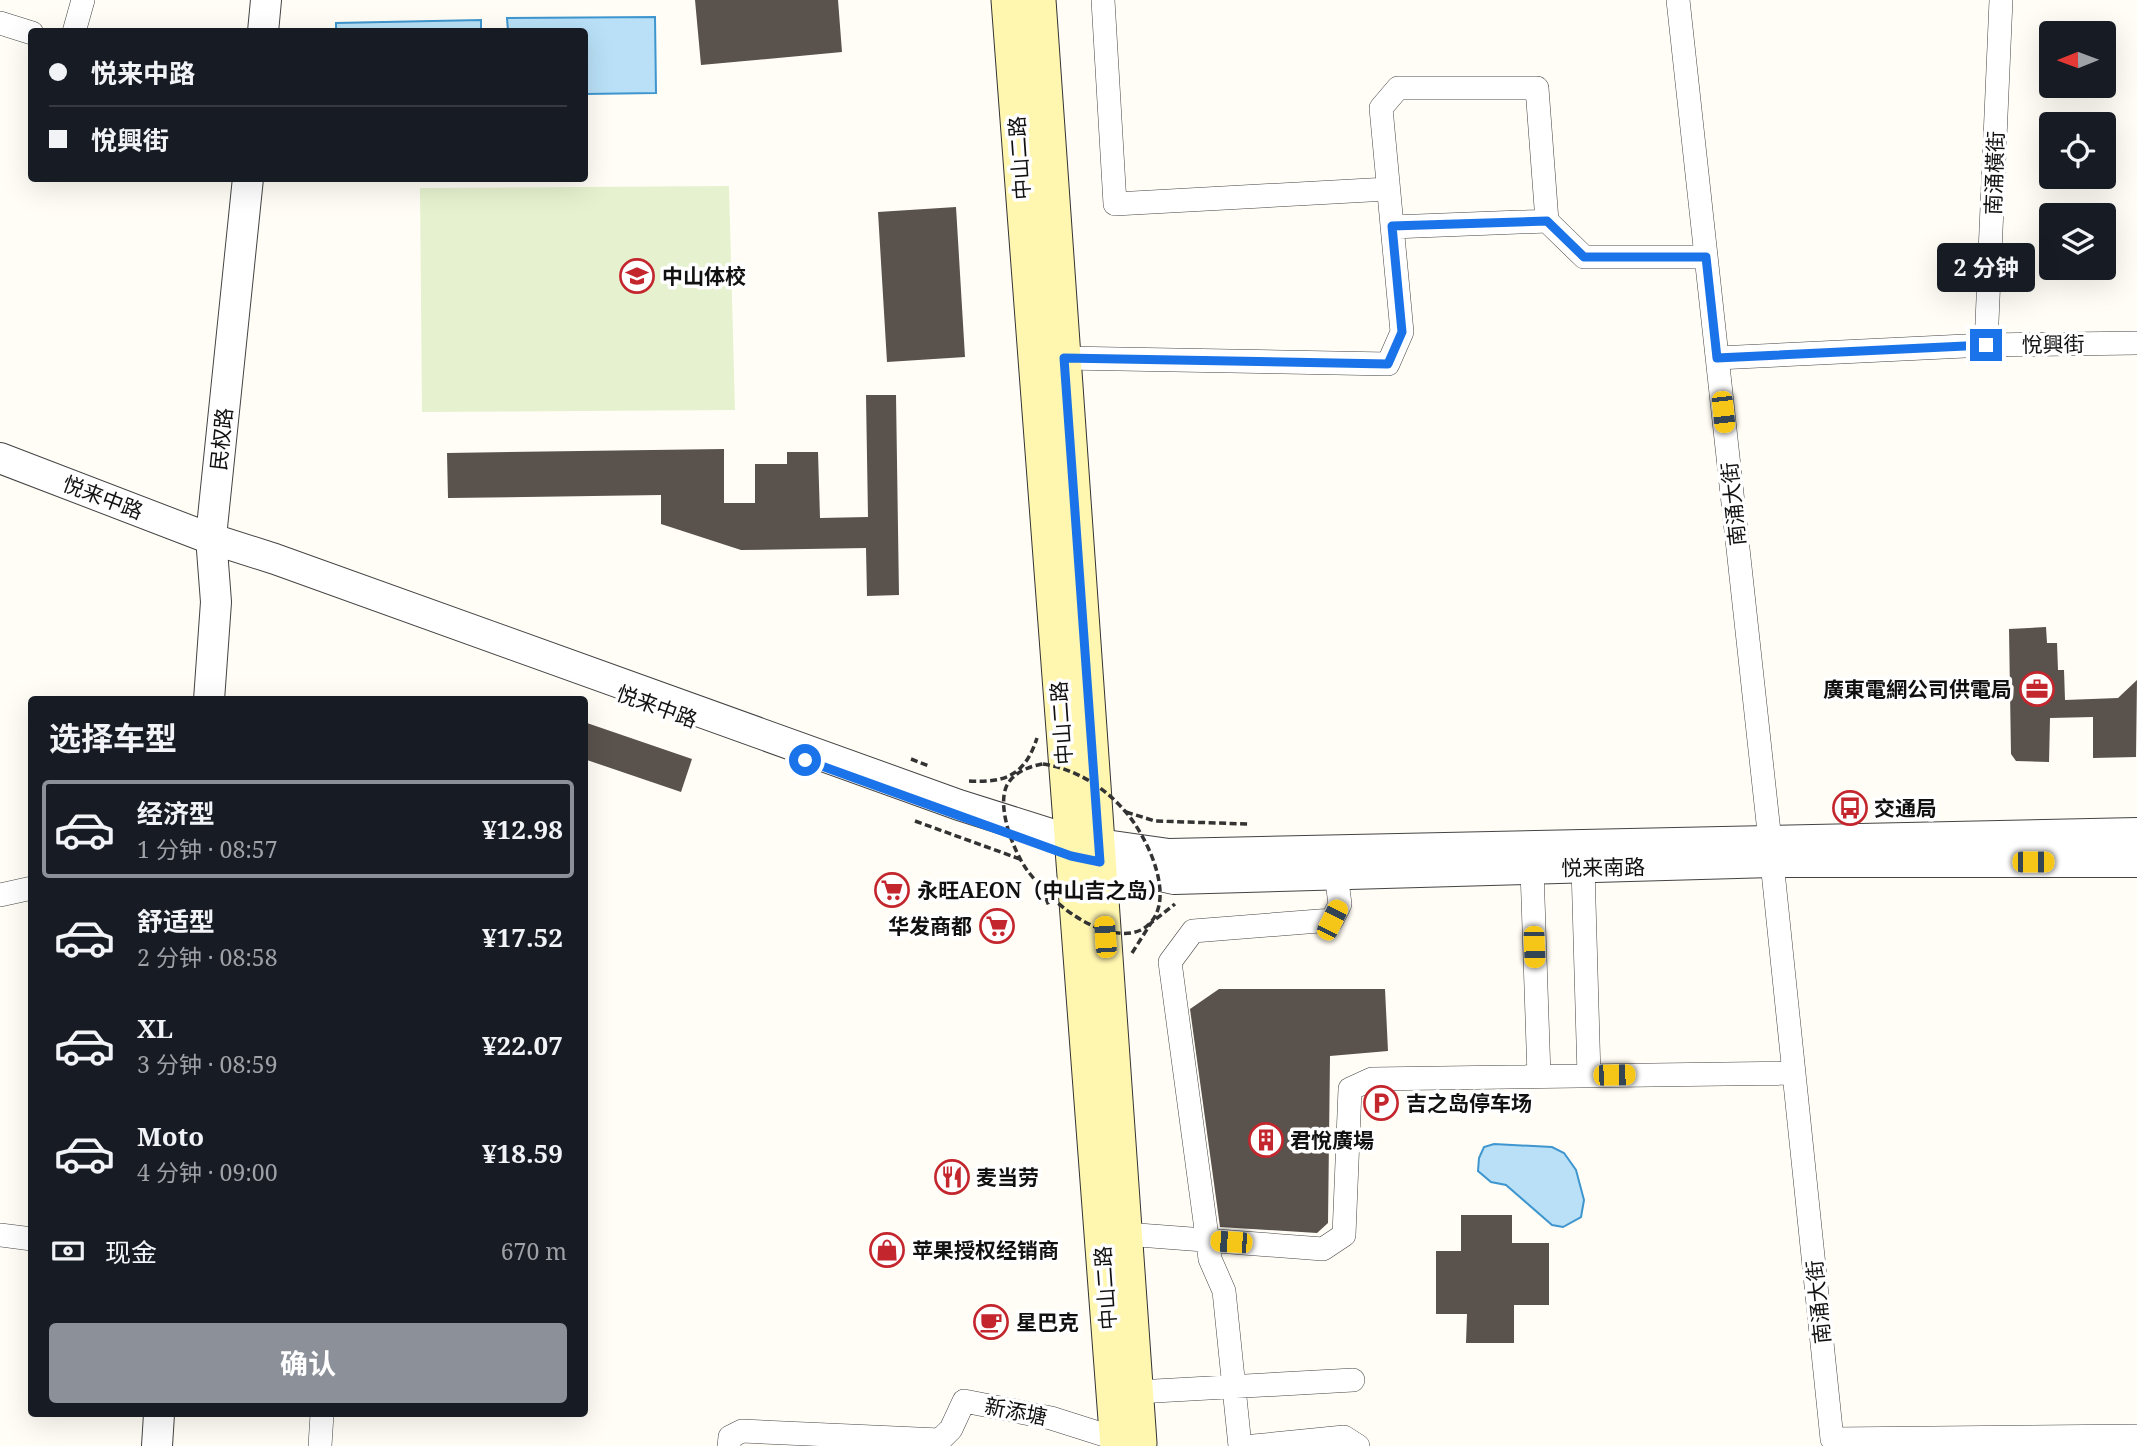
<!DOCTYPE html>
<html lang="zh">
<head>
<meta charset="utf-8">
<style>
  :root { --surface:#171b24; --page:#20242c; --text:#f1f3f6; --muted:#9ea1a6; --line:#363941; --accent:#8c9099 }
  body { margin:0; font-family:"Noto Serif","Noto Sans SC",serif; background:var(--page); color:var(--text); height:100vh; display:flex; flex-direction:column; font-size:26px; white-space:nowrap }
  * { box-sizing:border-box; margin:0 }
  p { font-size:23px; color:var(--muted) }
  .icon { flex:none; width:38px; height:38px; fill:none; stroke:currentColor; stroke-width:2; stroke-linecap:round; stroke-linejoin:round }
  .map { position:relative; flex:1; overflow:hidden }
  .sheet { position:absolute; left:28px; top:696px; width:560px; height:721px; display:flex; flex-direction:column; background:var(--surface); border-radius:7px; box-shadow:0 7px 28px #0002 }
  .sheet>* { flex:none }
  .top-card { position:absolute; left:28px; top:28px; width:560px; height:154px; border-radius:7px; box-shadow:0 7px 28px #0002; display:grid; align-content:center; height:154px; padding:0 21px; background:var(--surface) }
  .needle { width:46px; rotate:269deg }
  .tools { position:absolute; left:2039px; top:21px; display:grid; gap:14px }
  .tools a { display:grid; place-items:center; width:77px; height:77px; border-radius:7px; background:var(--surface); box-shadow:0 7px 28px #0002; font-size:35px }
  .end { position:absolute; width:32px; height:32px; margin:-16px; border:9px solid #1a73e8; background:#fff; box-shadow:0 0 0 4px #fff }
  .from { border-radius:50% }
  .bubble { position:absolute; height:49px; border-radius:7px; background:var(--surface); box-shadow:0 7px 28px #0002; font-size:23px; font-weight:700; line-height:49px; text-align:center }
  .car { position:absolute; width:21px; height:42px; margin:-21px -10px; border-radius:9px; box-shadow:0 0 5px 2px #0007; background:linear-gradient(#f5c518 24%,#345 0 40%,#f5c518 0 76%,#345 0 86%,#f5c518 0) }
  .top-card b { display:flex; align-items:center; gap:24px; height:66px; font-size:26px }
  .top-card b+b { border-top:2px solid var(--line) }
  .top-card i { width:18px; height:18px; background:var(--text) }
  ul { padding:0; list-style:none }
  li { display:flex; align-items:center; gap:21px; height:98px; margin:0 14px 10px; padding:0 7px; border:4px solid transparent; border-radius:7px }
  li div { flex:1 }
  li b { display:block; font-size:26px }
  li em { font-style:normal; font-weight:700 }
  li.active { border-color:var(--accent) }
  li>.icon { width:63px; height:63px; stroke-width:1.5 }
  h2 { padding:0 21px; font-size:32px; line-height:84px }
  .pay { display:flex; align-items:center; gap:18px; height:77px; padding:0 21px; font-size:26px }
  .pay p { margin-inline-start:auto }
  .primary-button { display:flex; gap:14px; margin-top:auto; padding:14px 21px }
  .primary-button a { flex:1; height:80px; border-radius:7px; background:var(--accent); color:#fff; font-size:28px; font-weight:700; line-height:80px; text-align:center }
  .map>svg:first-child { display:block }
  .pitch { fill:#e6f2cf }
  .water { fill:#b9e0f7; stroke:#3f96cf; stroke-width:2 }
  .building { fill:#5a524d }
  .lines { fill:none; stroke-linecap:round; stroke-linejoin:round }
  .minor-casing { stroke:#444; stroke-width:24 }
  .tertiary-casing { stroke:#444; stroke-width:32 }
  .secondary-casing { stroke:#333; stroke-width:35 }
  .path { stroke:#333; stroke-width:3.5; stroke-dasharray:7 3.5; stroke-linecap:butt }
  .minor { stroke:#fff; stroke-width:23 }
  .tertiary { stroke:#fff; stroke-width:30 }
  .secondary { stroke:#fff6b0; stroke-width:33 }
  .path-bridge { stroke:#333; stroke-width:3.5; stroke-dasharray:7 3.5; stroke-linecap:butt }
  .route { stroke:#1a73e8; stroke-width:9 }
  .labels { text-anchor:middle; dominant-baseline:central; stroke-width:7; stroke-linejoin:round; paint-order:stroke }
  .street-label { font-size:21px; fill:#111; stroke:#fff }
  .poi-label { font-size:21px; font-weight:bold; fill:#111; stroke:#fff; text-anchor:start }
</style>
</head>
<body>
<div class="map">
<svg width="2137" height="1446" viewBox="0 0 2137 1446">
  <rect width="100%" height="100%" fill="#fffdf5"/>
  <!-- pitch -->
  <path class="pitch" d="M729 186 735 410 422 412 420 188Z"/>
  <!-- water -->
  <path class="water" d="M655 17 656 93 585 94 584 32 508 31 507 18Z
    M481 20V31H336V23Z
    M1494 1144 1552 1147 1564 1153 1576 1170 1584 1200 1581 1217 1563 1227 1552 1225 1506 1185 1491 1182 1478 1171 1479 1158 1484 1147Z"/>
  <!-- building -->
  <path class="building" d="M695 0H838L842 52 701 65Z
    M956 207 965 357 887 362 878 212Z
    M866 395H896L899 595 867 596 866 548 741 550 661 524V495L448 498 447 453 724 449V503H755V464H787V452H818L820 518 868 517Z
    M2046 627 2047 643H2057L2058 670H2064L2065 700 2118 698 2137 680 2136 757 2093 758V717L2050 718 2049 762 2016 761 2011 754 2009 629Z
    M584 722 692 759 681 792 584 759Z
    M1219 989H1385L1388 1051 1330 1056 1328 1223 1317 1233 1220 1227 1190 1009Z
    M1461 1215H1512V1243H1549V1305H1514V1343H1466L1467 1314H1436V1251H1461Z"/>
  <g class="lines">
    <!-- minor casing -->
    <g class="minor-casing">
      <path id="minor" d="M1103 0 1115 204 1388 189
        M1678 0 1770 841
        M0 23 32 33
        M74 32 83 0
        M1392 227 1547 221 1584 257H1706
        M1986 345 2001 0
        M1064 358 1388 364 1402 332 1381 108 1398 88H1537L1547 221
        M1717 358 1986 345 2137 343
        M1772 862 1832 1439 2137 1436
        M1583 867 1589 1076
        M1532 869 1539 1076
        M0 895 32 888
        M1125 1234 1323 1249 1344 1235 1350 1089 1372 1079 1794 1073
        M0 1235 32 1239
        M1137 1392 1353 1380
        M320 1446 322 1414
        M729 1446 730 1437 742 1431 940 1440
        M939 1446 940 1440 951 1429 964 1401 1051 1418 1117 1439
        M1240 1446 1224 1291 1210 1259 1170 962 1193 931 1332 920 1340 904 1336 874
        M1254 1446 1344 1437 1358 1446"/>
    </g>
    <!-- tertiary casing -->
    <g class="tertiary-casing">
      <path id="tertiary" d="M263 32 266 0
        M0 458 206 537 275 559 959 805 1070 840 1169 854 2137 833
        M209 700 216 602 211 537 248 178
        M1103 863 1174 879 1772 862H2137
        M157 1446 159 1414"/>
    </g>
    <!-- secondary casing -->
    <g class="secondary-casing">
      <path id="secondary" d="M1008 0 1117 1446
        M1039 0 1140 1443"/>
    </g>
    <!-- path -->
    <path class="path" d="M911 759 929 766
      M969 781C1006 783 1025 775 1037 738
      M1126 812 1155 821 1248 824
      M915 821 1020 859
      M1042 888 1049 906
      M1132 953 1151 923 1175 904"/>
    <!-- minor -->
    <use href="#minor" class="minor"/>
    <!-- tertiary -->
    <use href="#tertiary" class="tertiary"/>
    <!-- secondary -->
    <use href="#secondary" class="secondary"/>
    <!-- path-bridge -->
    <path class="path-bridge" d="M1043 764C1075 769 1103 786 1124 810 1147 835 1181 905 1143 929 1132 935 1119 934 1107 931 1075 922 1047 896 1027 870 1014 852 996 807 1007 785 1014 772 1030 766 1043 764Z"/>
  </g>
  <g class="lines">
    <!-- route -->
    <path class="route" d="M805 760 1071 856 1100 862 1064 358 1388 364 1402 332 1392 226 1547 221 1584 257H1706L1717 358 1986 345"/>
  </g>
  <!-- icons -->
  <defs>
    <g id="school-ring" transform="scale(1.75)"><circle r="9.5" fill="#fff" stroke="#c4262e" stroke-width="1.5"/><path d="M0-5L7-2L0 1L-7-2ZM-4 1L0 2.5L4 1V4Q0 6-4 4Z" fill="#c4262e"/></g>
    <g id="office-ring" transform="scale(1.75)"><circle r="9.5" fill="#fff" stroke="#c4262e" stroke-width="1.5"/><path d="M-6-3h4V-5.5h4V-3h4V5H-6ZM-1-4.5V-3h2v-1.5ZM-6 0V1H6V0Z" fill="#c4262e"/></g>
    <g id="bus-ring" transform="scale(1.75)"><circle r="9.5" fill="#fff" stroke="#c4262e" stroke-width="1.5"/><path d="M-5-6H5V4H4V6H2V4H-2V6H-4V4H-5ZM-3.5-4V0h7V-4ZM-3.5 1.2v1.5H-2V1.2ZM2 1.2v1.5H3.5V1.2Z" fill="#c4262e"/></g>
    <g id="supermarket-ring" transform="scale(1.75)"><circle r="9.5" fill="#fff" stroke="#c4262e" stroke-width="1.5"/><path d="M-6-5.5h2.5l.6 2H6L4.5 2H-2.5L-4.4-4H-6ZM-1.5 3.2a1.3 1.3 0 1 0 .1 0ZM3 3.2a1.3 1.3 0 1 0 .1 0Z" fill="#c4262e"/></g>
    <g id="parking-ring" transform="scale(1.75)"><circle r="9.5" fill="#fff" stroke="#c4262e" stroke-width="1.5"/><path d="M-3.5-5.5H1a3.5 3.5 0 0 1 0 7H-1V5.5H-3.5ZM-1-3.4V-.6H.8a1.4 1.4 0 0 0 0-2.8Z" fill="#c4262e"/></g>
    <g id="building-ring" transform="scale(1.75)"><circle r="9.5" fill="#fff" stroke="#c4262e" stroke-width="1.5"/><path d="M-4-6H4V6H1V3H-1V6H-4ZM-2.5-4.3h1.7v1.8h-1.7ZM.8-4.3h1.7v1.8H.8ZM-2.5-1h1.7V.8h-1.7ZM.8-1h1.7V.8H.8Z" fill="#c4262e"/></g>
    <g id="restaurant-ring" transform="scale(1.75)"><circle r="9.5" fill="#fff" stroke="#c4262e" stroke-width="1.5"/><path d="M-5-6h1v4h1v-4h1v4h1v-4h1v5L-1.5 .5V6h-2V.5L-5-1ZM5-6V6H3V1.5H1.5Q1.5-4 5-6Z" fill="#c4262e"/></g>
    <g id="shop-ring" transform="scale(1.75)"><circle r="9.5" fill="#fff" stroke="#c4262e" stroke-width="1.5"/><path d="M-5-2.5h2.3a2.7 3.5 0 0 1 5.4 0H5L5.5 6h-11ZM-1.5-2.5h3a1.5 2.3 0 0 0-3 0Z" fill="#c4262e"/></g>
    <g id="cafe-ring" transform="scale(1.75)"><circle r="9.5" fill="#fff" stroke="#c4262e" stroke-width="1.5"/><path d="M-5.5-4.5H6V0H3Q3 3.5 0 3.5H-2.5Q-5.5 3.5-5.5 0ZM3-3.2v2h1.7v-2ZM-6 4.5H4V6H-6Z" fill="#c4262e"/></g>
  </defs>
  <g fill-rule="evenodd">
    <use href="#school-ring" x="637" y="276"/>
    <use href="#office-ring" x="2037" y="689"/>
    <use href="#bus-ring" x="1850" y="808"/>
    <use href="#supermarket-ring" x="892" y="890"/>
    <use href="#supermarket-ring" x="997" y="926"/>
    <use href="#parking-ring" x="1381" y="1103"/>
    <use href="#building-ring" x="1266" y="1140"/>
    <use href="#restaurant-ring" x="952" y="1177"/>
    <use href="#shop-ring" x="887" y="1250"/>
    <use href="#cafe-ring" x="991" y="1322"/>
  </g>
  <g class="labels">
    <!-- street labels -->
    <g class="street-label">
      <text transform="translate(1019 158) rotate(-94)">中山二路</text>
      <text transform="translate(1994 173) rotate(-88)">南涌橫街</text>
      <text transform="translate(2053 344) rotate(-1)">悅興街</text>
      <text transform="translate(221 439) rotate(-84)">民权路</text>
      <text transform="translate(103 497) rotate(21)">悦来中路</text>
      <text transform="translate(1733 504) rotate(-96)">南涌大街</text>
      <text transform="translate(657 706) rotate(20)">悦来中路</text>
      <text transform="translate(1061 723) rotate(-94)">中山二路</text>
      <text transform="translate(1603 867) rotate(-1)">悦来南路</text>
      <text transform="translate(1105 1288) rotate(-94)">中山二路</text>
      <text transform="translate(1818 1302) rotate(-96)">南涌大街</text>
      <text transform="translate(1016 1411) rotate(11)">新添塘</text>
    </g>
    <!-- poi labels -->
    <g class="poi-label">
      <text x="662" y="276">中山体校</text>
      <text x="2012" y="689" text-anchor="end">廣東電網公司供電局</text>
      <text x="1874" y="808">交通局</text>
      <text x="917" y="890">永旺AEON（中山吉之岛）</text>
      <text x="972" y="926" text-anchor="end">华发商都</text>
      <text x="1406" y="1103">吉之岛停车场</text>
      <text x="1290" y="1140">君悅廣場</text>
      <text x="976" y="1177">麦当劳</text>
      <text x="912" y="1250">苹果授权经销商</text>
      <text x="1016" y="1322">星巴克</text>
    </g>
  </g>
</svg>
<div class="tools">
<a><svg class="needle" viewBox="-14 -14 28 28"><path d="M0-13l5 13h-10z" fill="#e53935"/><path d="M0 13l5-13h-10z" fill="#9ea1a6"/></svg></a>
<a><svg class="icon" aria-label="locate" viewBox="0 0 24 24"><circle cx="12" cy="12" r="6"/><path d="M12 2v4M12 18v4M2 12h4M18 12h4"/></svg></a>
<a><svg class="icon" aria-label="layers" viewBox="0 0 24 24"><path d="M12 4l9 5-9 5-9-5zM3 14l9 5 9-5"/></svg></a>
</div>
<i class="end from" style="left:805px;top:760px"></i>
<i class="end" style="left:1986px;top:345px"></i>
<div class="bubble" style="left:1937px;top:243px;width:98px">2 分钟</div>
<i class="car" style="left:1723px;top:412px;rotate:174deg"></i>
<i class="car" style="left:2033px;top:862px;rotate:90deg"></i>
<i class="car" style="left:1332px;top:920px;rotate:26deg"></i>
<i class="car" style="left:1105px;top:937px;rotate:356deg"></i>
<i class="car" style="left:1534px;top:947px;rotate:178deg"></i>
<i class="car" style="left:1614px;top:1075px;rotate:89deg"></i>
<i class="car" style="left:1231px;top:1242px;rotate:274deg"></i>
<div class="top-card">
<b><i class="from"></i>悦来中路</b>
<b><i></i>悅興街</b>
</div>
<section class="sheet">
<h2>选择车型</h2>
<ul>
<li class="active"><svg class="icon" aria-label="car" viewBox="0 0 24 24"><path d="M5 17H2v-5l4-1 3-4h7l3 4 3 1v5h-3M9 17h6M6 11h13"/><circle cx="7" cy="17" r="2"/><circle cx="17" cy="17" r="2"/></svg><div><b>经济型</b><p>1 分钟 · 08:57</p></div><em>¥12.98</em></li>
<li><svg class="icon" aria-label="car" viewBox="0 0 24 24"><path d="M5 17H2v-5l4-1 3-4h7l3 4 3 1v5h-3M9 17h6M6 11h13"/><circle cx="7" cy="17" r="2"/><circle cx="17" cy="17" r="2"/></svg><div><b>舒适型</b><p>2 分钟 · 08:58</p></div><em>¥17.52</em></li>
<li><svg class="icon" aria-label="car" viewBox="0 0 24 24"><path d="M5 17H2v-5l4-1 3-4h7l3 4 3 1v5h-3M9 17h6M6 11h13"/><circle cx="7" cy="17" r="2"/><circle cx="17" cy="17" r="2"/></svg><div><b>XL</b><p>3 分钟 · 08:59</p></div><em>¥22.07</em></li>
<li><svg class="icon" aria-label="car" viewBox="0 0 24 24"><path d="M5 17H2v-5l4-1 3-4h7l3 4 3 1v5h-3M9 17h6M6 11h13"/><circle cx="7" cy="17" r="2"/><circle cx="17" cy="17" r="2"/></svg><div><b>Moto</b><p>4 分钟 · 09:00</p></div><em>¥18.59</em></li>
</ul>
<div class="pay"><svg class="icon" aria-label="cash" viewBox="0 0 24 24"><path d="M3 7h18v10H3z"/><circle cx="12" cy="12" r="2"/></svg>现金<p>670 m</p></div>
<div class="primary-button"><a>确认</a></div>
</section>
</div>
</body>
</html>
